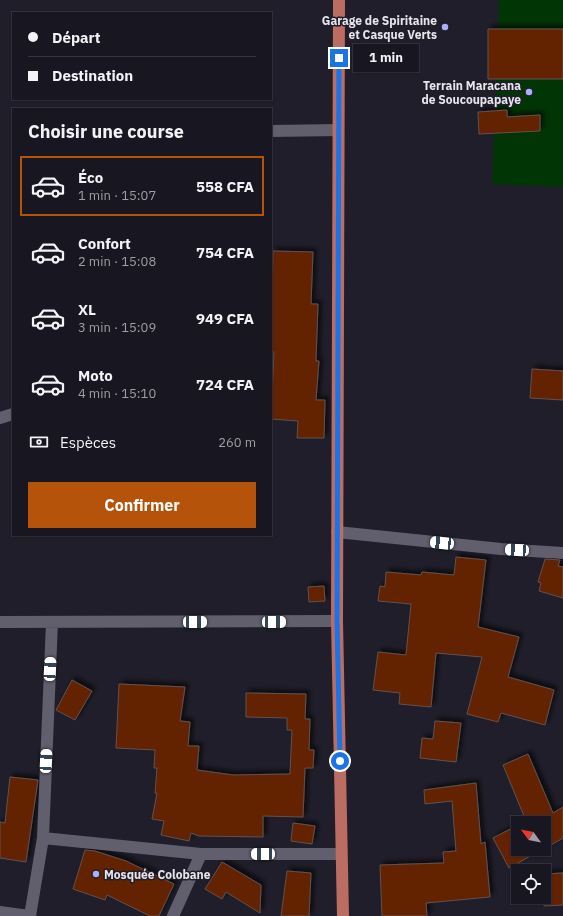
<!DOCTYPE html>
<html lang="fr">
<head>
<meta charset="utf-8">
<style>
  :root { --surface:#181620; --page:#25232d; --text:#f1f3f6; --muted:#9f9fa5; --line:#36353e; --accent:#b45309 }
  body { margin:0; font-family:"IBM Plex Sans",sans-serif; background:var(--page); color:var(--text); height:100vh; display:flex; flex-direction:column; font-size:15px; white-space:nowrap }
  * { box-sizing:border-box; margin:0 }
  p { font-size:13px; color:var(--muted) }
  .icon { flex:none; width:22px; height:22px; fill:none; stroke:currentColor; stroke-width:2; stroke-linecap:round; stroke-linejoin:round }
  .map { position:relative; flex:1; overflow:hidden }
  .sheet { position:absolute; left:12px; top:108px; width:260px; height:428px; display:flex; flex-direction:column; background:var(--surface); border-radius:0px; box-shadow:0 1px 3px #0004,0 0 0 1px var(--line) }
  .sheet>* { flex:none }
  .guide { position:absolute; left:12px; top:12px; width:260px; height:88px; border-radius:0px; box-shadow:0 1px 3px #0004,0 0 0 1px var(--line); display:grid; align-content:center; height:88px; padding:0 16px; background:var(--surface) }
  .needle { width:26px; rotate:303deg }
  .controls { position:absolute; left:511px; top:816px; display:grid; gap:8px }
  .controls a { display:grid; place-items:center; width:40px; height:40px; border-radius:0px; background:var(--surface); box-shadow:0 1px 3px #0004,0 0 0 1px var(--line); font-size:20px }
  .end { position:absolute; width:18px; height:18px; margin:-9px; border:5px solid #1a73e8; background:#fff; box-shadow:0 0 0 2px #fff }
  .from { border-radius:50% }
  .bubble { position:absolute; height:28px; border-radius:0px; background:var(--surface); box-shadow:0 1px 3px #0004,0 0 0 1px var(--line); font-size:13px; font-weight:800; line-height:28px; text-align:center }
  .car { position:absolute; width:12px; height:24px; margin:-12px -6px; border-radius:5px; box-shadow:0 0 3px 1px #0007; background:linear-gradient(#fff 24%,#345 0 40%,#fff 0 76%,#345 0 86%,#fff 0) }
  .guide b { display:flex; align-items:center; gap:14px; height:38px; font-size:15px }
  .guide b+b { border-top:1px solid var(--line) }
  .guide i { width:10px; height:10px; background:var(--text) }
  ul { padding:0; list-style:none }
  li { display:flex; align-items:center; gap:12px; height:60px; margin:0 8px 6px; padding:0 8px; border:2px solid transparent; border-radius:0px }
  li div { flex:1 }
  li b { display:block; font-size:15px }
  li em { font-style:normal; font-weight:800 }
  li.selected { border-color:var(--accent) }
  li>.icon { width:36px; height:36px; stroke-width:1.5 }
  h2 { padding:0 16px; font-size:18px; line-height:48px }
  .pay { display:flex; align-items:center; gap:10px; height:44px; padding:0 16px; font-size:15px }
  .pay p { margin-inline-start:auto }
  .cta { display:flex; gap:8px; margin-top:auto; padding:8px 16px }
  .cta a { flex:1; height:46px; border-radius:0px; background:var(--accent); color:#fff; font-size:16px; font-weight:800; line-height:46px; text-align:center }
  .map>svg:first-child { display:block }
  .green { fill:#013505 }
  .building { fill:#642103; stroke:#61524d; filter:url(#shadow) }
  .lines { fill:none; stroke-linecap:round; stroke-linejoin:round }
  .street { stroke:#615f6d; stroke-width:12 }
  .primary { stroke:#bb6d62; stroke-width:12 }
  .route { stroke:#1a73e8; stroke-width:5 }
  .poi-dot { fill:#adaffb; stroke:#201e2a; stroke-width:1.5 }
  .labels { text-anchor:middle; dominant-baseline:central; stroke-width:3; stroke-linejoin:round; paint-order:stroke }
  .poi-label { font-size:12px; font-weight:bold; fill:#e6e5ed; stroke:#201e2a; text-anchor:end }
</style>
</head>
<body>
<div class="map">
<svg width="563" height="916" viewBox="0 0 563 916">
  <defs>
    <filter id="shadow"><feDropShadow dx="3.5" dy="-3.5" stdDeviation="2" flood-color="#0009"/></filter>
  </defs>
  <rect width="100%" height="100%" fill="#201e2a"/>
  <!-- green -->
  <path class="green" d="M499 0H563V187L492 184Z"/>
  <!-- building -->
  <path class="building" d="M488 29H563V79H488Z
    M507 110V117L540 115V131L479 134 478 112Z
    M273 251 313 252 311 304H318L316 361H319L316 400H325L324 438H297L298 421 271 419 274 352 271 351Z
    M532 369 563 371V400L530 398Z
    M456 557 486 560 478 627 519 637 508 677 554 690 545 725 501 713 498 722 467 714 482 657 436 653 431 707 399 704 400 693 373 690 378 652 406 655 411 604 378 601 380 586 385 587 386 572 421 575 422 572 454 575Z
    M545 559 560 560 558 566 563 567V598L539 591 541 583 538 582Z
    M324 586 325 601 309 602 308 587Z
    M72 680 92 691 75 720 56 710Z
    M119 684 185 687 180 721 190 722 188 746H199L197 770 233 775 290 774 292 730H287V718L246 717V693L306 694 305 719H310L309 750H314L313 768H305L303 817 263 816V837L199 836 191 833 189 841 161 835 164 821 152 819 157 793H155L157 768H154L155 750 116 748Z
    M435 721 461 723 456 762 420 758 422 738 433 739Z
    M528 754 553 813 563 807V838L544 849V823H522L526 821 503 765Z
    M10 777 38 780 26 862 0 858V822L5 823Z
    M476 783 481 844 485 842 490 897 426 903 427 916H382L380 865 444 863 443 852 456 851 452 801 425 804 424 790Z
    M293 823 315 826 312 844 291 841Z
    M518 825V849H543L509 868 493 838Z
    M85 850 95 851 126 861 174 884 159 916H150L107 895 105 900 73 889Z
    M222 862 261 885 260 913 226 892 222 899 205 889Z
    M287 871 311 873 309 916H281Z
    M563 873V905L544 906V874Z"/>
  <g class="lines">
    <!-- street -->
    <path class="street" d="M271 131 338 130
      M0 418 13 414
      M337 532 501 549 563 553
      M0 622 337 621
      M43 838 201 854H341
      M0 912 29 916
      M30 916 43 838 52 622
      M173 916 201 854"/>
    <!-- primary -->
    <path class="primary" d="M339 0 337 621 343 916"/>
  </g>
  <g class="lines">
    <!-- route -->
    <path class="route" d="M339 58 337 621 340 761"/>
  </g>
  <!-- markers -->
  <g class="poi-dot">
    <circle cx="445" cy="27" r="4"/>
    <circle cx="529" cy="92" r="4"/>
    <circle cx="96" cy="874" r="4"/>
  </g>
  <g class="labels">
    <!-- poi labels -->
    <g class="poi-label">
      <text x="437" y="20">Garage de Spiritaine<tspan x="437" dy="14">et Casque Verts</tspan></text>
      <text x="521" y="85">Terrain Maracana<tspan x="521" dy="14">de Soucoupapaye</tspan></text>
      <text x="104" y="874" text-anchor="start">Mosquée Colobane</text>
    </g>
  </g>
</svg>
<div class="controls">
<a><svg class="needle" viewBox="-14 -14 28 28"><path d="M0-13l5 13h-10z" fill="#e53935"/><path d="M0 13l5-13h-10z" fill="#9f9fa5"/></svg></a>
<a><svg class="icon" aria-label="locate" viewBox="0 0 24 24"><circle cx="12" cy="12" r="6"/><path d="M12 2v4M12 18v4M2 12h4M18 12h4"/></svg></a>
</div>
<i class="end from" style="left:340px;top:761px"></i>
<i class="end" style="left:339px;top:58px"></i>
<div class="bubble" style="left:353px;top:44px;width:66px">1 min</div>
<i class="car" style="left:442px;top:543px;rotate:276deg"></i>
<i class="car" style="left:517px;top:550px;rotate:273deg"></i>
<i class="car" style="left:195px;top:622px;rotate:90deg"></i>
<i class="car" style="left:274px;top:622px;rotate:90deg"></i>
<i class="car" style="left:50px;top:669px;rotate:3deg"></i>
<i class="car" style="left:46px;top:761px;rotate:3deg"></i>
<i class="car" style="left:263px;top:854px;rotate:270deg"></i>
<div class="guide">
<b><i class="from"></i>Départ</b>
<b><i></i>Destination</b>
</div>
<section class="sheet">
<h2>Choisir une course</h2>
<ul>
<li class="selected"><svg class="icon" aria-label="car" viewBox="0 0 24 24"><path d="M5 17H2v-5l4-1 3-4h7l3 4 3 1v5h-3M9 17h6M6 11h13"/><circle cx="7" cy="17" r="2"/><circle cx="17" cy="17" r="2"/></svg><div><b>Éco</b><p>1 min · 15:07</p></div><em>558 CFA</em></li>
<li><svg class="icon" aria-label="car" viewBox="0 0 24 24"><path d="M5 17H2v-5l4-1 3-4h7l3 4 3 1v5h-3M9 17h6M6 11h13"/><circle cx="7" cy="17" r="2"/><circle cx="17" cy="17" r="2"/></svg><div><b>Confort</b><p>2 min · 15:08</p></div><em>754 CFA</em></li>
<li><svg class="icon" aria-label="car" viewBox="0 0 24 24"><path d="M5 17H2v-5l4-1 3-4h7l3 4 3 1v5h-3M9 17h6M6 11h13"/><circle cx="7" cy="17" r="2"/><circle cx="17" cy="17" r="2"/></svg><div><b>XL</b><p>3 min · 15:09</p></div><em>949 CFA</em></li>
<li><svg class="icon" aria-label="car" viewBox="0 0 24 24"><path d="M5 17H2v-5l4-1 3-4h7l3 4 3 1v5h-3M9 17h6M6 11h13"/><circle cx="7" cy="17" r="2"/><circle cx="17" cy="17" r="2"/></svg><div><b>Moto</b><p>4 min · 15:10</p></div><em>724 CFA</em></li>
</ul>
<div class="pay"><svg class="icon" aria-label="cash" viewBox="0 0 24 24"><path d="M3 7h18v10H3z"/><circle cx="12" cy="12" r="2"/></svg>Espèces<p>260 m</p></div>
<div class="cta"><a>Confirmer</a></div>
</section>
</div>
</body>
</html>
